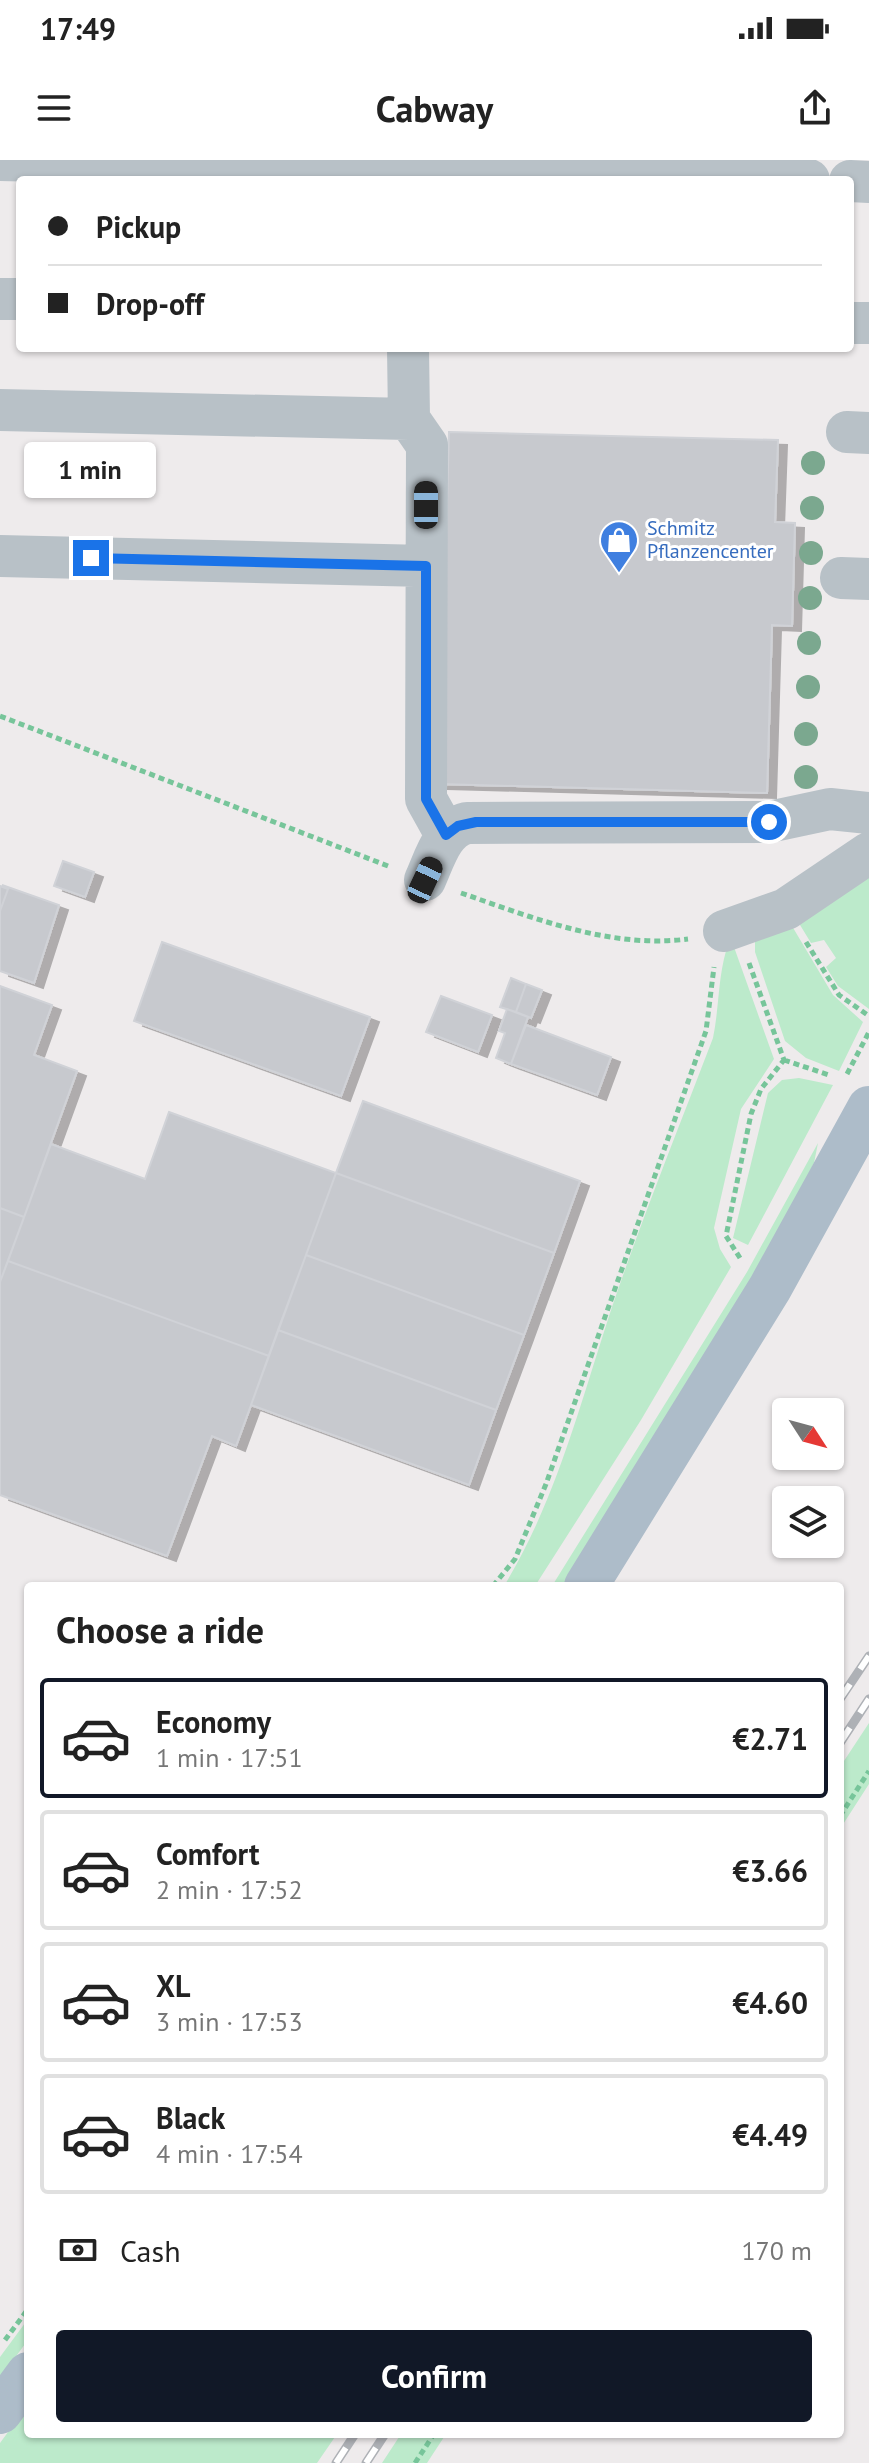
<!DOCTYPE html>
<html lang="en">
<head>
<meta charset="utf-8">
<style>
  :root { --surface:#fff; --page:#f6f6f6; --text:#222; --muted:#767676; --line:#e0e0e0; --accent:#111827 }
  body { margin:0; font-family:"PT Sans",sans-serif; background:var(--page); color:var(--text); height:100vh; display:flex; flex-direction:column; font-size:30px; white-space:nowrap }
  * { box-sizing:border-box; margin:0 }
  p { font-size:26px; color:var(--muted) }
  .icon { flex:none; width:44px; height:44px; fill:none; stroke:currentColor; stroke-width:2; stroke-linecap:round; stroke-linejoin:round }
  .map { position:relative; flex:1; overflow:hidden }
  .details { position:absolute; left:24px; top:1422px; width:820px; height:856px; display:flex; flex-direction:column; background:var(--surface); border-radius:8px; box-shadow:0 2px 6px #0004 }
  .details>* { flex:none }
  .banner { position:absolute; left:16px; top:16px; width:838px; height:176px; border-radius:8px; box-shadow:0 2px 6px #0004; display:grid; align-content:center; height:176px; padding:0 32px; background:var(--surface) }
  .needle { width:52px; rotate:126deg }
  .controls { position:absolute; left:772px; top:1238px; display:grid; gap:16px }
  .controls a { display:grid; place-items:center; width:72px; height:72px; border-radius:8px; background:var(--surface); box-shadow:0 2px 6px #0004; font-size:40px }
  .end { position:absolute; width:36px; height:36px; margin:-18px; border:10px solid #1a73e8; background:#fff; box-shadow:0 0 0 4px #fff }
  .from { border-radius:50% }
  .bubble { position:absolute; height:56px; border-radius:8px; background:var(--surface); box-shadow:0 2px 6px #0004; font-size:26px; font-weight:700; line-height:56px; text-align:center }
  .car { position:absolute; width:24px; height:48px; margin:-24px -12px; border-radius:10px; box-shadow:0 0 6px 2px #0007; background:linear-gradient(#222 24%,#8ab4d8 0 40%,#222 0 76%,#8ab4d8 0 86%,#222 0) }
  .banner b { display:flex; align-items:center; gap:28px; height:76px; font-size:30px }
  .banner b+b { border-top:2px solid var(--line) }
  .banner i { width:20px; height:20px; background:var(--text) }
  ul { padding:0; list-style:none }
  li { display:flex; align-items:center; gap:24px; height:120px; margin:0 16px 12px; padding:0 16px; border:4px solid var(--line); border-radius:8px }
  li div { flex:1 }
  li b { display:block; font-size:30px }
  li em { font-style:normal; font-weight:700 }
  li.active { border-color:var(--accent) }
  li>.icon { width:72px; height:72px; stroke-width:1.5 }
  h2 { padding:0 32px; font-size:36px; line-height:96px }
  .pay { display:flex; align-items:center; gap:20px; height:88px; padding:0 32px; font-size:30px }
  .pay p { margin-inline-start:auto }
  .primary-button { display:flex; gap:16px; margin-top:auto; padding:16px 32px }
  .primary-button a { flex:1; height:92px; border-radius:8px; background:var(--accent); color:#fff; font-size:32px; font-weight:700; line-height:92px; text-align:center }
  .status { display:flex; justify-content:space-between; align-items:center; height:56px; padding:0 40px; background:var(--surface); direction:ltr }
  .status svg { height:22px; fill:currentColor }
  header { display:flex; justify-content:space-between; align-items:center; height:104px; padding:0 32px; background:var(--surface); font-size:36px; font-weight:700 }
  .map>svg:first-child { display:block }
  .green { fill:#bceacb }
  .building { fill:#c7c9ce; stroke:#d0d2d7; stroke-width:2; filter:url(#shadow) }
  .lines { fill:none; stroke-linecap:round; stroke-linejoin:round }
  .path { stroke:#77c59a; stroke-width:5; stroke-dasharray:6 4; stroke-linecap:butt }
  .minor { stroke:#b8c1c7; stroke-width:42 }
  .major { stroke:#adbcc9; stroke-width:44 }
  .rail-casing { stroke:#aeb1b6; stroke-width:9 }
  .rail { stroke:#fff; stroke-width:6; stroke-dasharray:18; stroke-linecap:butt }
  .tree { fill:#7ba88f }
  .route { stroke:#1a73e8; stroke-width:10 }
  .labels { text-anchor:middle; dominant-baseline:central; stroke-width:6; stroke-linejoin:round; paint-order:stroke }
  .shop-label { font-size:20px; fill:#366cbe; stroke:#fff; text-anchor:start }
</style>
</head>
<body>
<div class="status"><b>17:49</b><svg viewBox="0 0 49 12"><path d="M0 12V9h3v3zM5 12V6h3v6zM10 12V3h3v9zM15 12V0h3v12zM26 1h20v11H26zM47 4h2v5h-2z"/></svg></div>
<header><svg class="icon" aria-label="menu" viewBox="0 0 24 24"><path d="M4 6h16M4 12h16M4 18h16"/></svg>Cabway<svg class="icon" aria-label="share" viewBox="0 0 24 24"><path d="M12 15V3M7 8l5-5 5 5M5 13v7h14v-7"/></svg></header>
<div class="map">
<svg width="869" height="2303" viewBox="0 0 869 2303">
  <defs>
    <filter id="shadow"><feDropShadow dx="9" dy="5" stdDeviation="0" flood-color="#0004"/></filter>
  </defs>
  <rect width="100%" height="100%" fill="#eeebec"/>
  <!-- green -->
  <path class="green" d="M869 714V849L838 826 826 807 836 798 824 780 811 783 797 760Z
    M789 761 833 835 863 862 839 911 806 898 785 881 755 792V781Z
    M734 787 774 899 741 949 714 1068 720 1089 731 1107 641 1260 535 1426H504C556 1341 581 1241 612 1147 643 1056 679 967 713 878 719 849 718 819 726 791Z
    M799 918 833 925 748 1085 733 1078 768 933 782 920Z
    M818 983 814 1003 754 1118 565 1426H552L747 1112Z
    M869 1563V1624L840 1669V1607Z
    M28 2159V2180L0 2218V2197Z
    M28 2245V2274H337L317 2303H0V2283Z
    M401 2274H446L427 2303H382Z"/>
  <!-- building -->
  <path class="building" d="M449 272 778 280 775 362 795 363 792 466 772 465 767 633 439 624Z
    M63 701 94 712 85 737 54 726Z
    M2 725 59 745 34 823 0 811V751L8 729Z
    M0 726 8 729 0 751Z
    M162 782 370 857 341 936 134 861Z
    M511 818 526 824 516 852 500 847Z
    M526 824 542 830 531 858 516 852Z
    M0 826 52 845 34 895 77 911 24 1057 0 1048Z
    M441 836 492 855 478 892 426 872Z
    M507 849 528 857 511 904 496 898 505 873 499 871Z
    M526 865 611 897 597 935 511 904Z
    M363 941 580 1021 554 1093 336 1013Z
    M169 952 336 1013 269 1196 8 1101 51 984 145 1019Z
    M336 1013 554 1093 524 1175 306 1095Z
    M0 1048 24 1057 0 1122Z
    M306 1095 524 1175 496 1250 278 1170Z
    M8 1101 269 1196 236 1286 212 1276 167 1396 0 1335V1122Z
    M278 1170 496 1250 469 1325 251 1245Z"/>
  <g class="lines">
    <!-- path -->
    <path class="path" d="M0 556 388 706
      M461 733C534 758 610 789 688 779
      M806 782 839 835 869 856
      M749 803 784 900
      M784 900 829 915
      M847 914 869 872
      M740 1098 726 1076 751 954 761 929 784 900
      M493 1426 515 1399 546 1324 706 871 714 807
      M840 1656 869 1611
      M5 2180 28 2149
      M415 2303 434 2274"/>
    <!-- minor -->
    <path class="minor" d="M0 0 809 20
      M850 21 869 22
      M0 139H20
      M850 163H869
      M408 188 409 259 427 285 426 639 446 675
      M0 250 409 259
      M847 272 869 273
      M0 396 426 406
      M841 418 869 419
      M425 720C435 698 442 669 467 663L769 662 830 649 869 653
      M724 771 786 749 869 693"/>
    <!-- major -->
    <path class="major" d="M586 1426 770 1128 869 948
      M0 2252 28 2214"/>
    <!-- rail casing -->
    <g class="rail-casing">
      <path id="rail" d="M840 1539 869 1496
        M840 1583 869 1539
        M336 2303 355 2274
        M366 2303 385 2274"/>
    </g>
    <!-- rail -->
    <use href="#rail" class="rail"/>
  </g>
  <!-- trees -->
  <g class="tree">
    <circle cx="813" cy="303" r="12"/>
    <circle cx="812" cy="348" r="12"/>
    <circle cx="811" cy="393" r="12"/>
    <circle cx="810" cy="438" r="12"/>
    <circle cx="809" cy="483" r="12"/>
    <circle cx="808" cy="527" r="12"/>
    <circle cx="806" cy="574" r="12"/>
    <circle cx="806" cy="617" r="12"/>
  </g>
  <g class="lines">
    <!-- route -->
    <path class="route" d="M91 398 426 406V639L446 675 458 666 476 662H769"/>
  </g>
  <!-- icons -->
  <defs>
    <g id="shop-pin" transform="scale(2)"><path d="M0 17L-7.5 6A9.5 9.5 0 1 1 7.5 6Z" fill="#3f7fe0" stroke="#fff"/><path d="M-5-2.5h2.3a2.7 3.5 0 0 1 5.4 0H5L5.5 6h-11ZM-1.5-2.5h3a1.5 2.3 0 0 0-3 0Z" fill="#fff"/></g>
  </defs>
  <g fill-rule="evenodd">
    <use href="#shop-pin" x="619" y="380"/>
  </g>
  <g class="labels">
    <!-- shop labels -->
    <g class="shop-label">
      <text x="647" y="368">Schmitz<tspan x="647" dy="23">Pflanzencenter</tspan></text>
    </g>
  </g>
</svg>
<div class="controls">
<a><svg class="needle" viewBox="-14 -14 28 28"><path d="M0-13l5 13h-10z" fill="#e53935"/><path d="M0 13l5-13h-10z" fill="#767676"/></svg></a>
<a><svg class="icon" aria-label="layers" viewBox="0 0 24 24"><path d="M12 4l9 5-9 5-9-5zM3 14l9 5 9-5"/></svg></a>
</div>
<i class="end from" style="left:769px;top:662px"></i>
<i class="end" style="left:91px;top:398px"></i>
<div class="bubble" style="left:24px;top:282px;width:132px">1 min</div>
<i class="car" style="left:426px;top:345px;rotate:0deg"></i>
<i class="car" style="left:425px;top:720px;rotate:25deg"></i>
<div class="banner">
<b><i class="from"></i>Pickup</b>
<b><i></i>Drop-off</b>
</div>
<section class="details">
<h2>Choose a ride</h2>
<ul>
<li class="active"><svg class="icon" aria-label="car" viewBox="0 0 24 24"><path d="M5 17H2v-5l4-1 3-4h7l3 4 3 1v5h-3M9 17h6M6 11h13"/><circle cx="7" cy="17" r="2"/><circle cx="17" cy="17" r="2"/></svg><div><b>Economy</b><p>1 min · 17:51</p></div><em>€2.71</em></li>
<li><svg class="icon" aria-label="car" viewBox="0 0 24 24"><path d="M5 17H2v-5l4-1 3-4h7l3 4 3 1v5h-3M9 17h6M6 11h13"/><circle cx="7" cy="17" r="2"/><circle cx="17" cy="17" r="2"/></svg><div><b>Comfort</b><p>2 min · 17:52</p></div><em>€3.66</em></li>
<li><svg class="icon" aria-label="car" viewBox="0 0 24 24"><path d="M5 17H2v-5l4-1 3-4h7l3 4 3 1v5h-3M9 17h6M6 11h13"/><circle cx="7" cy="17" r="2"/><circle cx="17" cy="17" r="2"/></svg><div><b>XL</b><p>3 min · 17:53</p></div><em>€4.60</em></li>
<li><svg class="icon" aria-label="car" viewBox="0 0 24 24"><path d="M5 17H2v-5l4-1 3-4h7l3 4 3 1v5h-3M9 17h6M6 11h13"/><circle cx="7" cy="17" r="2"/><circle cx="17" cy="17" r="2"/></svg><div><b>Black</b><p>4 min · 17:54</p></div><em>€4.49</em></li>
</ul>
<div class="pay"><svg class="icon" aria-label="cash" viewBox="0 0 24 24"><path d="M3 7h18v10H3z"/><circle cx="12" cy="12" r="2"/></svg>Cash<p>170 m</p></div>
<div class="primary-button"><a>Confirm</a></div>
</section>
</div>
</body>
</html>
